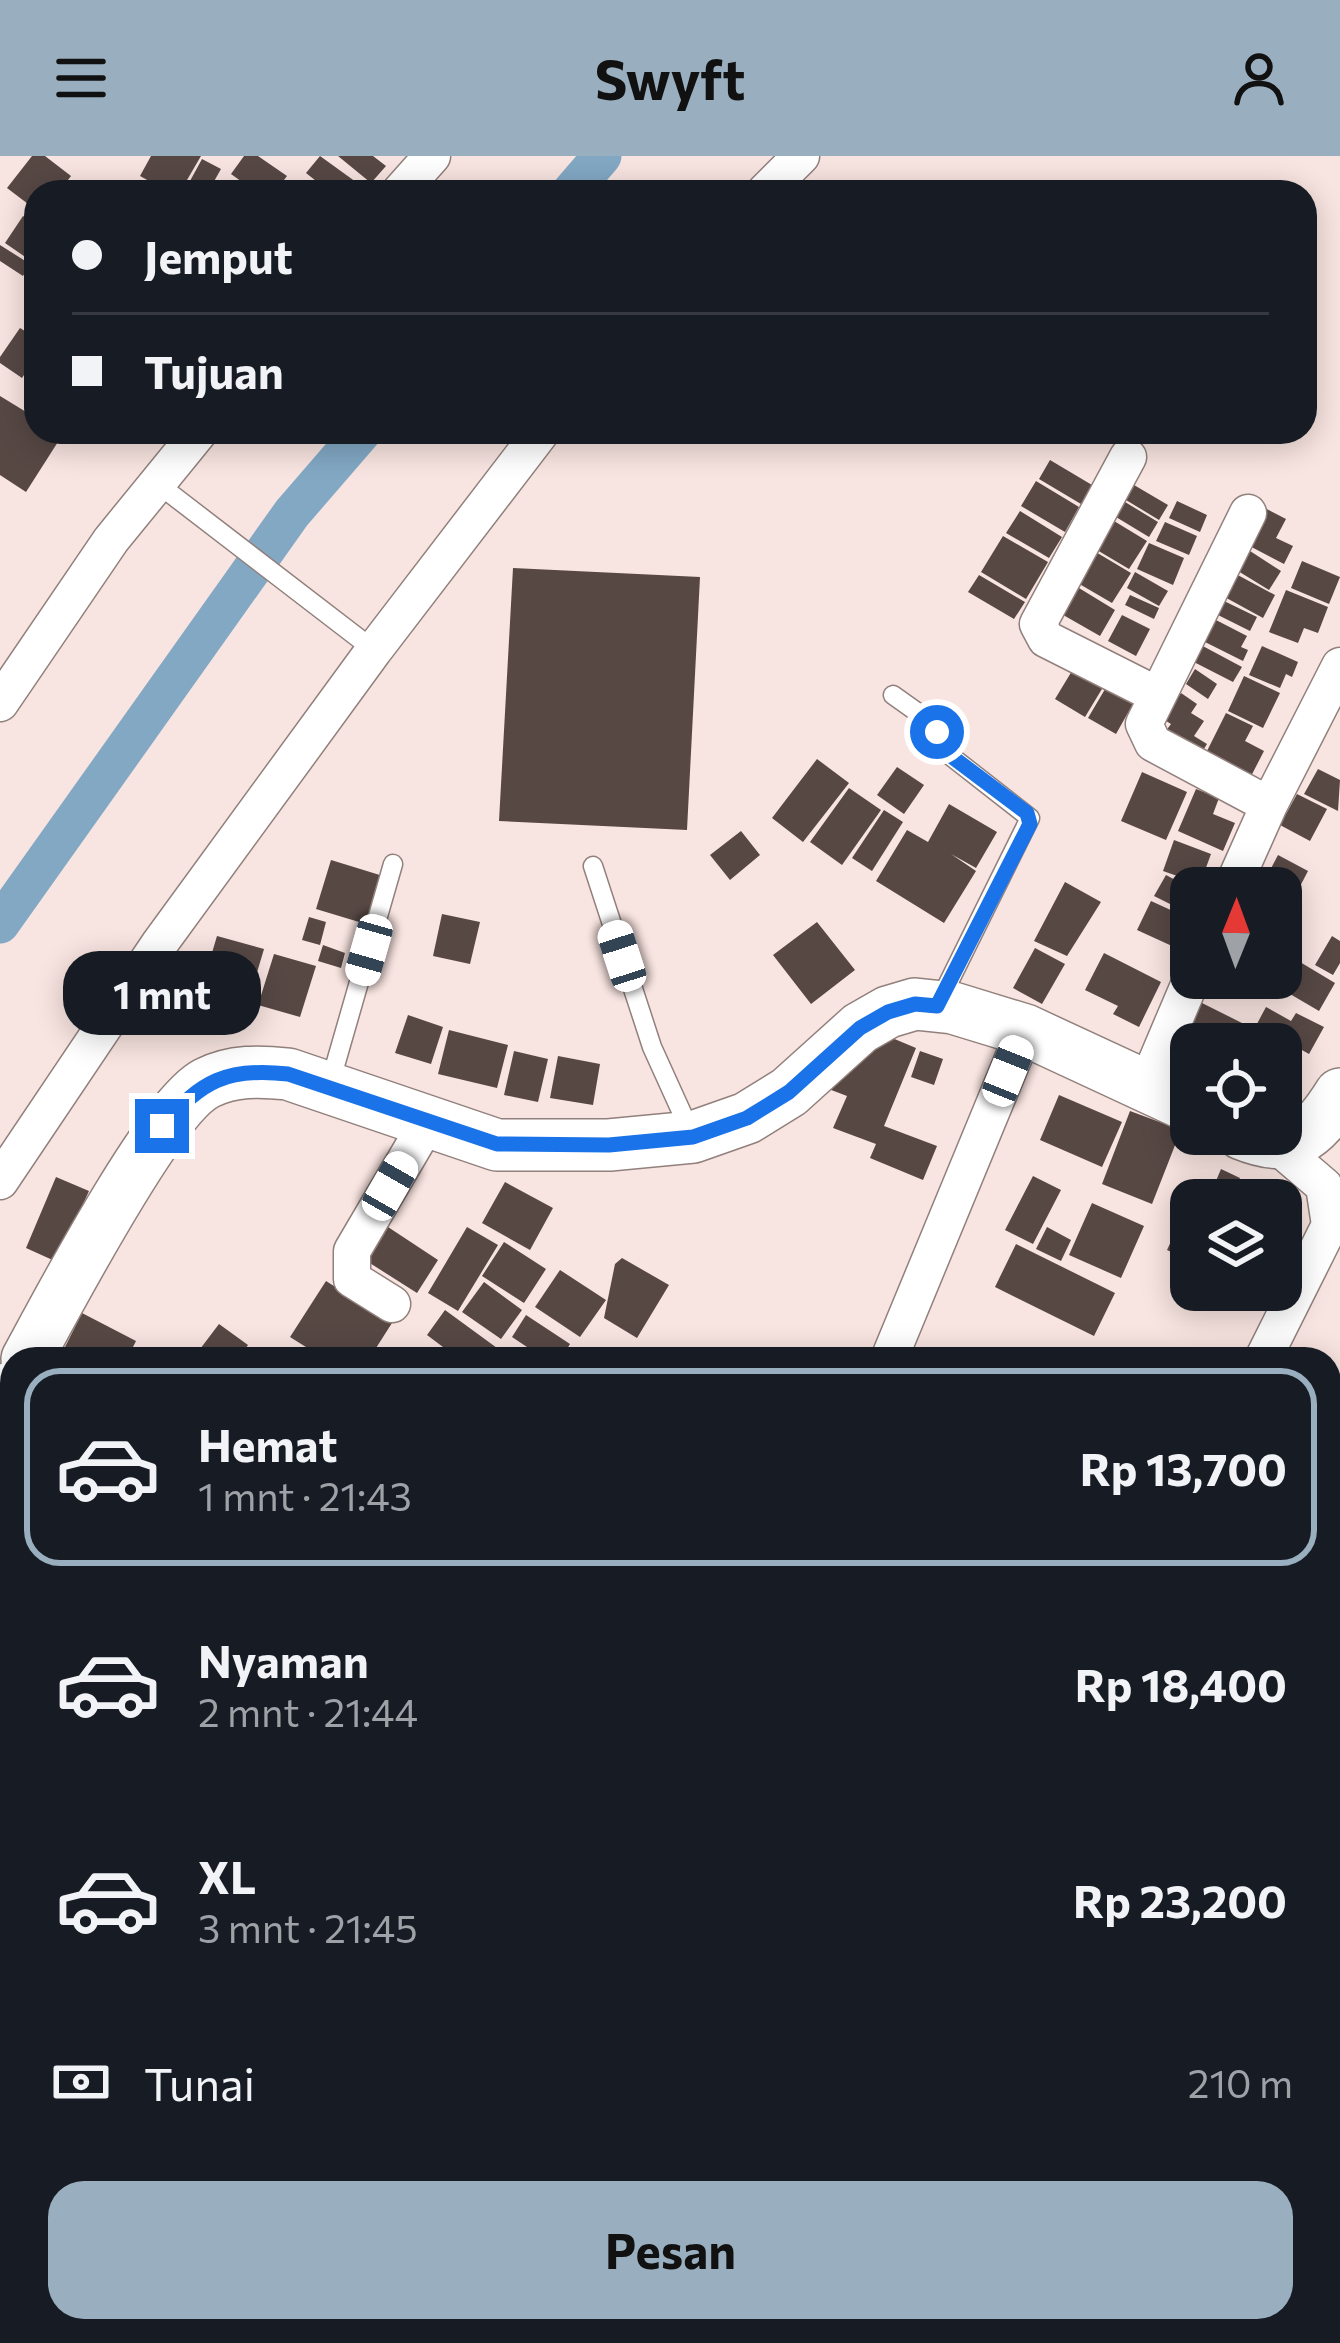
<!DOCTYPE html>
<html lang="id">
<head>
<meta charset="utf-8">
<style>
  :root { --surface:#171b24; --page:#242831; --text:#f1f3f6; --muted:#9ea1a6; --line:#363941; --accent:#99afbf }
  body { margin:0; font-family:Commissioner,sans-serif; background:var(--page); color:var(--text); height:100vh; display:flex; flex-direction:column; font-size:45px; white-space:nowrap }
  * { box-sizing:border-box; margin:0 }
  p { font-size:39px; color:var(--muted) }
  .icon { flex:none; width:66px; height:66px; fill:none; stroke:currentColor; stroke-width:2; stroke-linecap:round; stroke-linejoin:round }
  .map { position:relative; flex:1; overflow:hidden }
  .drawer { position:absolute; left:0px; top:1191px; width:1341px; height:996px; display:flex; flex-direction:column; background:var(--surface); border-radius:36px 36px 0 0; box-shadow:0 6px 30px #0003 }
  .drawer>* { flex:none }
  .guide { position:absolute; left:24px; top:24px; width:1293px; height:264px; border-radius:36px; box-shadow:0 6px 30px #0003; display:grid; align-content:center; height:264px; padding:0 48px; background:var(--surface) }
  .needle { width:78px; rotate:1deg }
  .controls { position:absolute; left:1170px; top:711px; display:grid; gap:24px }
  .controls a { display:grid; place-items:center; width:132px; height:132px; border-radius:24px; background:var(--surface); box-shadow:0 6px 30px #0003; font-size:60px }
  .end { position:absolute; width:54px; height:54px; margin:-27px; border:15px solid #1a73e8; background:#fff; box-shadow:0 0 0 6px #fff }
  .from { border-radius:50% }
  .bubble { position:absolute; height:84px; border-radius:36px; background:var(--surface); box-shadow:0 6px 30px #0003; font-size:39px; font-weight:700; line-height:84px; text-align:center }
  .car { position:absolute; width:36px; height:72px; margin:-36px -18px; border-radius:15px; box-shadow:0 0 9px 3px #0007; background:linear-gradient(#fff 24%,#345 0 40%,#fff 0 76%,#345 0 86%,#fff 0) }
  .guide b { display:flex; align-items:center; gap:42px; height:114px; font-size:45px }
  .guide b+b { border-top:3px solid var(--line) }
  .guide i { width:30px; height:30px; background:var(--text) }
  ul { padding:21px 0 0; list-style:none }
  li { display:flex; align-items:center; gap:36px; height:198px; margin:0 24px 18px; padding:0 24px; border:6px solid transparent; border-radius:36px }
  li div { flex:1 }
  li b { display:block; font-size:45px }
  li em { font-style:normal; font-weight:700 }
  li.selected { border-color:var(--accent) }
  li>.icon { width:108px; height:108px; stroke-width:1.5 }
  .pay { display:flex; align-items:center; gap:30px; height:132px; padding:0 48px; font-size:45px }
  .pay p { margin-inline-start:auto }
  .cta { display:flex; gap:24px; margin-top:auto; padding:24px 48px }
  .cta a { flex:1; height:138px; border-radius:36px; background:var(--accent); color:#111; font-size:48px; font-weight:700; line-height:138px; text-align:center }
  header { display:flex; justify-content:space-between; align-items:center; height:156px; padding:0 48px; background:var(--accent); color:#111; font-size:54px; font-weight:700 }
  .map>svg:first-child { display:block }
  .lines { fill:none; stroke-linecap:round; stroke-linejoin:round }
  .canal { stroke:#82a8c4; stroke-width:39 }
  .building { fill:#574844 }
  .lane-casing { stroke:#91807c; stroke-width:21 }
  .street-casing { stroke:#91807c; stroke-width:39 }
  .secondary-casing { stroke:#91807c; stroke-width:54 }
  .lane { stroke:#fff; stroke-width:18 }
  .street { stroke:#fff; stroke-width:36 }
  .secondary { stroke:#fff; stroke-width:51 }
  .route { stroke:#1a73e8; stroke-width:15 }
</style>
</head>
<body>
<header><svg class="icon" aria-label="menu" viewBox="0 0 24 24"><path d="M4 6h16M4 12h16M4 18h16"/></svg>Swyft<svg class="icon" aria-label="person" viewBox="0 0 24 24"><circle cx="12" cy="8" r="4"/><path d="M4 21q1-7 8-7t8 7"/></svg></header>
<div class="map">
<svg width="1340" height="2187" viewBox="0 0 1340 2187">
  <rect width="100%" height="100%" fill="#f8e4e0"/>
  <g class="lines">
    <!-- canal -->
    <path class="canal" d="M571 36 602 0
      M0 768 292 357 362 276"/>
  </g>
  <!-- building -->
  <path class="building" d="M32 0H45L71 20 59 36H36V54L7 32Z
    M151 0H201L180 36H169L140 20Z
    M244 0H258L287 20 275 36H256L231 18Z
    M320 0 356 26 348 36H330L306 17Z
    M338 0H373L386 10 371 27Z
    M202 3 221 13 208 36H184Z
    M23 60 36 68 34 107 5 87Z
    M0 89 30 108 23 120 0 105Z
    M20 172 36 182V201L22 222 0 207V201Z
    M0 240 36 262V276L63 278 26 336 0 319Z
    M1050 304 1092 329 1081 348 1039 323Z
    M1036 325 1079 351 1065 376 1021 350Z
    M1134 329 1168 349 1159 364 1126 344Z
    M1177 345 1207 359 1200 376 1169 362Z
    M1125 346 1158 366 1149 381 1116 361Z
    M1261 350 1286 363 1276 382 1293 390 1284 408 1242 386Z
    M1020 355 1062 381 1049 402 1006 377Z
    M1114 365 1147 385 1129 413 1097 394Z
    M1165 366 1197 380 1189 399 1156 385Z
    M1003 380 1048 406 1026 443 981 416Z
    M1149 387 1184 402 1173 429 1137 413Z
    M1094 395 1131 417 1112 447 1076 426Z
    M1250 395 1281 415 1269 434 1238 415Z
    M1302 405 1340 421 1329 448 1291 432Z
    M513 412 700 421 687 674 499 665Z
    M1135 416 1168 435 1159 450 1127 432Z
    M1234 417 1275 439 1263 462 1221 439Z
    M979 419 1025 446 1014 463 968 436Z
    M1074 429 1115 454 1100 480 1058 456Z
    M1286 434 1328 451 1318 477 1304 472 1298 487 1269 476Z
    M1130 439 1159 452 1154 463 1125 449Z
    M1224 445 1257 461 1250 475 1218 459Z
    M1122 459 1150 473 1136 500 1108 485Z
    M1216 464 1247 480 1241 491 1248 494 1243 505 1205 486Z
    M1199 488 1242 511 1233 526 1190 504Z
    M1262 490 1298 506 1292 521 1286 518 1280 532 1249 519Z
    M1078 505 1108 523 1085 561 1055 543Z
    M1195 513 1217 528 1208 543 1186 528Z
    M1244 520 1280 537 1263 572 1228 555Z
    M1111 523 1138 539 1116 578 1088 562Z
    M1181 537 1197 548 1191 557 1204 565 1194 580 1207 588 1197 604 1162 580 1171 568 1163 563Z
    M1226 557 1253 570 1245 585 1264 595 1247 628 1202 605Z
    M817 603 849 627 803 686 772 662Z
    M897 611 924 629 904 658 877 639Z
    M1318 613 1340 624 1338 655 1304 638Z
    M1142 616 1187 636 1166 684 1121 665Z
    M849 632 881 654 842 709 810 686Z
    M1196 633 1219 642 1213 658 1235 667 1223 695 1178 675Z
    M1297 638 1327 653 1310 685 1280 669Z
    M949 648 997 676 976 712 951 698 976 715 944 767 876 725 907 674 928 686Z
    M884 654 903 666 872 715 852 702Z
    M741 675 760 699 730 724 710 699Z
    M1174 684 1211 698 1200 728 1163 715Z
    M1278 699 1308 715 1296 738 1266 722Z
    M331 704 383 720 369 769 316 753Z
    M1166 719 1181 727 1170 748 1154 740Z
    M1065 726 1101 746 1067 800 1034 785Z
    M1151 745 1186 761 1172 790 1137 774Z
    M442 758 480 766 470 808 433 800Z
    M309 761 326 766 320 789 302 784Z
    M817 766 855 814 811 848 773 799Z
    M217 780 264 793 247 850 200 837Z
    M1332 780 1340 785V807L1333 819 1315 809Z
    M323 789 345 797 341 812 318 805Z
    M1035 792 1065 808 1042 848 1013 832Z
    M1104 797 1161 826 1139 871 1113 858 1118 850 1085 834Z
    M1285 797 1335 827 1319 855 1268 825 1281 822Z
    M274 798 316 810 300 861 258 849Z
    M1200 846 1246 869 1236 888H1195L1182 882Z
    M1266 851 1291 865 1296 857 1324 871 1309 898 1286 885 1281 894V888H1267L1251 879Z
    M408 859 443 871 431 908 395 897Z
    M449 874 508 889 497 932 438 918Z
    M873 874 916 892 884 970 937 990 923 1024 870 1002 876 988 833 972 847 940 826 932Z
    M514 895 548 903 538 946 504 939Z
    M920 895 943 903 934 929 911 921Z
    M558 900 600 908 593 949 550 942Z
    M1059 939 1122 966 1102 1011 1040 984Z
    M1130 955 1181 974 1152 1048 1102 1028Z
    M1221 1013 1240 1022 1231 1044H1208Z
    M1033 1020 1061 1034 1033 1088 1005 1074Z
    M56 1021 89 1035 57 1106 26 1092Z
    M505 1026 553 1052 530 1094 482 1067Z
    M1092 1047 1144 1070 1121 1122 1069 1099Z
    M1182 1062 1191 1066V1105L1167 1094Z
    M388 1071 438 1104 417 1137 365 1104Z
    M467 1071 498 1089 458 1155 428 1137Z
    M1047 1071 1071 1084 1061 1105 1036 1093Z
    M504 1086 546 1113 524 1147 482 1120Z
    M1016 1088 1115 1137 1094 1180 995 1131Z
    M622 1102 669 1129 637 1182 604 1162 615 1108Z
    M560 1114 606 1144 580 1181 535 1151Z
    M326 1125 392 1167 369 1203H325L290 1181Z
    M484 1126 522 1154 501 1183 462 1156Z
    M445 1154 497 1192 489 1203H459L427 1179Z
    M82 1157 136 1185 127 1203H59Z
    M526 1159 570 1188 561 1203H545L512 1181Z
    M219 1168 248 1189 238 1203H197L194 1201Z
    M12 1330V1380L0 1374V1354Z
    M2 1443 12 1448V1496L0 1489Z
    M1329 1593 1340 1598 1337 1635 1329 1632Z
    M1329 1672 1340 1676 1338 1713 1329 1709Z
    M0 1711 12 1717V1758L0 1753Z
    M4 1769 12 1774V1841L6 1851 0 1847 4 1819 0 1817V1777Z
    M1329 1782 1340 1786V1826L1329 1823Z
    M0 1880 12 1886V1932L0 1927Z
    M0 1936 12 1943V1959L0 1979 12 1987V2015L0 2008Z
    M1332 1967 1340 1970V2049L1329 2045V1976Z
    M0 2021 12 2029V2049L0 2067Z
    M0 2111 12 2117V2150L0 2143Z
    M0 2150 12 2156V2175H44L38 2187H14L0 2180Z
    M1238 2175H1309L1304 2187H1270Z"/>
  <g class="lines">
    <!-- lane casing -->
    <g class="lane-casing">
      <path id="lane" d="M158 328 374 494
        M893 539 931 566 943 594 1030 662 939 846
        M593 710 652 891 691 977
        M330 927 393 708"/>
    </g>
    <!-- street casing -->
    <g class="street-casing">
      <path id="street" d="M400 36 432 0
        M765 36 801 0
        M1128 301 1038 468 1046 483 1157 539
        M1248 357 1144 568 1153 587 1269 649
        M0 547 111 384 199 276
        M1232 732 1269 649 1340 510
        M1147 928 1192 822
        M0 1025 160 787 374 494 541 276
        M392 1148 352 1123V1095L429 964
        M889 1203 1025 874
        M1263 1203 1330 1069 1324 1030 1276 989
        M1329 1315 1340 1355
        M1329 1541 1340 1545
        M1329 1739 1340 1743
        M1329 1915 1340 1920
        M499 2175 526 2187
        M551 2187 556 2175
        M743 2187 748 2175
        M923 2187 928 2175
        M1108 2187 1113 2175
        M1330 2187 1340 2164"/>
    </g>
    <!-- secondary casing -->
    <g class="secondary-casing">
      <path id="secondary" d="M1242 978C1293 999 1313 981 1340 938
        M27 1203C57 1148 160 951 207 927 233 914 260 915 288 918L497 989H609L693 981 747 962 789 936 860 872 888 856 915 848 953 852 1025 874 1191 951
        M0 1253 12 1231"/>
    </g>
    <!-- lane -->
    <use href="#lane" class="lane"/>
    <!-- street -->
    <use href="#street" class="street"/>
    <!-- secondary -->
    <use href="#secondary" class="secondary"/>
  </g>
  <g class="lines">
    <!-- route -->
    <path class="route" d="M162 970C201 925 227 911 288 918L497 988 609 989 693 981 747 962 789 936 860 872 888 856 915 848 937 850 1030 668 1027 657 943 594 937 576"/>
  </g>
</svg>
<div class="controls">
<a><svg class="needle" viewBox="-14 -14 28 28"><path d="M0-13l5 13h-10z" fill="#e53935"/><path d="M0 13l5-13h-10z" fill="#9ea1a6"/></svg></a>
<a><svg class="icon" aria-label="locate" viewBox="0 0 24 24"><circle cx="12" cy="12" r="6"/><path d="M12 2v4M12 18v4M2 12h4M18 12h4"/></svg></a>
<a><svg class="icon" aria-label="layers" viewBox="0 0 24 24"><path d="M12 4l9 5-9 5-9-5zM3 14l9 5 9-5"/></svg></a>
</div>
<i class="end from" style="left:937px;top:576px"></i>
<i class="end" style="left:162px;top:970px"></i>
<div class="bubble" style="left:63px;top:795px;width:198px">1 mnt</div>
<i class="car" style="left:369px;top:794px;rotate:196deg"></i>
<i class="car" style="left:622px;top:800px;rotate:342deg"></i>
<i class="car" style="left:1008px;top:915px;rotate:22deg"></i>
<i class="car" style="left:390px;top:1030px;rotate:30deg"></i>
<div class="guide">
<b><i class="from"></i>Jemput</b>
<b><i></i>Tujuan</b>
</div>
<section class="drawer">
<ul>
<li class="selected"><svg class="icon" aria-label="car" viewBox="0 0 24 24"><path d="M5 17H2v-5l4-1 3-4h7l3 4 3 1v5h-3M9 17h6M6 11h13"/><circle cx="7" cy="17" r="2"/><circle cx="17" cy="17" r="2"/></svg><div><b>Hemat</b><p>1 mnt · 21:43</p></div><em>Rp 13,700</em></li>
<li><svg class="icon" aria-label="car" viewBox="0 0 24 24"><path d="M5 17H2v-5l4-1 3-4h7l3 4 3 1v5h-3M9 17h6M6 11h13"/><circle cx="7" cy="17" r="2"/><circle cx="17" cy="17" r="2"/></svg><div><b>Nyaman</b><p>2 mnt · 21:44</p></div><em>Rp 18,400</em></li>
<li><svg class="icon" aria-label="car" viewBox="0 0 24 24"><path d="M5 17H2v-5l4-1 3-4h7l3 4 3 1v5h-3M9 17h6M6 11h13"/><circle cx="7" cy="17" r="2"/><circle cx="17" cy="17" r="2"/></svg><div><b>XL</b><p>3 mnt · 21:45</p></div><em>Rp 23,200</em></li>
</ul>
<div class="pay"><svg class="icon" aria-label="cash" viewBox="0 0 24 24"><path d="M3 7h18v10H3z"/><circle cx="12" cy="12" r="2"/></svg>Tunai<p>210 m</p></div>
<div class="cta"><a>Pesan</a></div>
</section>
</div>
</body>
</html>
